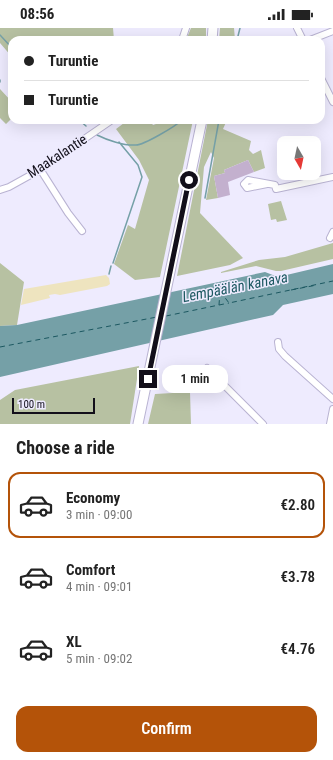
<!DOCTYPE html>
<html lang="en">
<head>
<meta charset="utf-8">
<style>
  :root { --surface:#fff; --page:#f2f2f2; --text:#222; --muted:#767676; --line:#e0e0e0; --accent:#b45309 }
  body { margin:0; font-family:"Roboto Condensed",sans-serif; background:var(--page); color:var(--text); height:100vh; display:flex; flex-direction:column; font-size:15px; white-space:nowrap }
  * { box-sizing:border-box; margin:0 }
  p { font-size:13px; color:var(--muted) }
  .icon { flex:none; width:22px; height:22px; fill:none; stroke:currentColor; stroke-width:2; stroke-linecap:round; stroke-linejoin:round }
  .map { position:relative; height:396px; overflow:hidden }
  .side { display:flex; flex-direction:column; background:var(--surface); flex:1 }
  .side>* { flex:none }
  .guide { position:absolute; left:8px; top:8px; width:317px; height:88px; border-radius:12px; box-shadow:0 4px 16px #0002; display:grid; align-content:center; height:88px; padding:0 16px; background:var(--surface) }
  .needle { width:26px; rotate:171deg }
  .fabs { position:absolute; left:277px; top:108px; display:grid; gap:8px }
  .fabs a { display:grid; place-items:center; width:44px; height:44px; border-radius:8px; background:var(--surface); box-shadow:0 4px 16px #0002; font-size:20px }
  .scale { position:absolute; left:12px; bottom:10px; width:83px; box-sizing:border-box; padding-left:4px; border:2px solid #120f1a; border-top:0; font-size:11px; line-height:14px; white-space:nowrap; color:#120f1a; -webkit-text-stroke:3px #eeebfe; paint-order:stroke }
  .end { position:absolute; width:18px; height:18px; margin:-9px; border:5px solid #120f1a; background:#fff; box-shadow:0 0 0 2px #fff }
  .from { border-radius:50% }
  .bubble { position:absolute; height:28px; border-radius:12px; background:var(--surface); box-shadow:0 4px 16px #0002; font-size:13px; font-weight:600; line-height:28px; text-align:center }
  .guide b { display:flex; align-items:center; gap:14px; height:38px; font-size:15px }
  .guide b+b { border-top:1px solid var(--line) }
  .guide i { width:10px; height:10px; background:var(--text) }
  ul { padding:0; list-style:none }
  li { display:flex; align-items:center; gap:12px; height:66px; margin:0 8px 6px; padding:0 8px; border:2px solid transparent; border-radius:12px }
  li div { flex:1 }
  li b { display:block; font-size:15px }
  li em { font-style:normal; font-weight:600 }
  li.current { border-color:var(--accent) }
  li>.icon { width:36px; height:36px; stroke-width:1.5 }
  h2 { padding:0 16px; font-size:18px; line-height:48px }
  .button { display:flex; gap:8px; margin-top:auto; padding:8px 16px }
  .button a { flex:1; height:46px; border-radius:12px; background:var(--accent); color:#fff; font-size:16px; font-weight:600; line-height:46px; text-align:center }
  .status { display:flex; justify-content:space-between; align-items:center; height:28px; padding:0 20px; background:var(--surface); direction:ltr }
  .status svg { height:11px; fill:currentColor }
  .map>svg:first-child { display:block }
  .green { fill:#b7c1a2 }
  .sand { fill:#eee4bf }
  .water { fill:#75a0a7 }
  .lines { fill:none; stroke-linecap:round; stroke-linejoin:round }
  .stream { stroke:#75a0a7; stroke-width:1.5 }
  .ferry { stroke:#1c5861; stroke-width:1; stroke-dasharray:5 4; stroke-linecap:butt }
  .building { fill:#c3b0ce }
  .minor-casing { stroke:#b9b3d2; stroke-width:8 }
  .secondary-casing { stroke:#b9b3d2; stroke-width:11 }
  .minor { stroke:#fff; stroke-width:6 }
  .secondary { stroke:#fff; stroke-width:9 }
  .route { stroke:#120f1a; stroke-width:5 }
  .labels { text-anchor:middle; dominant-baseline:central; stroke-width:3; stroke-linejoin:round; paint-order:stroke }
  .street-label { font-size:14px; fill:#120f1a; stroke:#eeebfe }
  .water-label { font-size:15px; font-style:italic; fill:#1c5861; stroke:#eeebfe }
</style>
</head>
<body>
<div class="status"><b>08:56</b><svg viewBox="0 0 49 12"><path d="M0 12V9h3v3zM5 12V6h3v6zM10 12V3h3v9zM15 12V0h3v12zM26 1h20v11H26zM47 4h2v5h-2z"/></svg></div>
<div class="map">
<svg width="333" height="396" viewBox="0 0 333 396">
  <rect width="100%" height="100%" fill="#eeebfe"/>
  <!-- green -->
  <path class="green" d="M0 0H113L114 12H12V29L0 15Z
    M191 0H206V12H186Z
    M220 0H234L235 12H219Z
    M0 61 12 74V90L6 96 0 90Z
    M128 92H149L153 97 168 92H193L160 249 135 252 114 236 128 197 135 201 149 152 139 132 116 101Z
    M208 92H227L223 101 251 113 249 122 253 126 261 122 265 140 254 144 248 132 224 142 225 145 214 148 218 170 206 172 214 130 211 124 204 139 200 185 243 230 230 237 177 248Z
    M281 173 287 192 277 194 276 191 271 192 268 176Z
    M333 215V231L281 243H276L256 238 221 245V244L259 232 285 229Z
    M0 235 24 254 17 297 0 298Z
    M139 338 130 396H0V372L15 362Z
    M190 364 191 396H148L155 366Z"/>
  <!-- sand -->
  <path class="sand" d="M106 247 109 250 110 256 107 258 60 267 55 266 49 267 50 270 21 277 24 261Z"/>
  <!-- water -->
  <path class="water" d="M333 236V266L283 277 273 287 0 349V298L17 297 265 244 278 249Z"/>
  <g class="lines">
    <!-- stream -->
    <path class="stream" d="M0 7 12 20
      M237 12 240 0
      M0 52V54
      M79 92 86 98
      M97 107C107 112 124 118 136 117 144 117 176 98 182 92
      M205 170 219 92
      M113 235 142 149 138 137 119 114
      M109 246 111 238"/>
    <!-- ferry -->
    <path class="ferry" d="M291 262 317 257
      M220 263 229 275 333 253
      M219 277 229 275
      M166 288 219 277 220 263
      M0 319 157 289"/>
  </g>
  <!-- building -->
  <path class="building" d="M248 132 254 144 228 154 230 167 218 170 214 148 225 145 224 142Z"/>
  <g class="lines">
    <!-- minor casing -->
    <g class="minor-casing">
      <path id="minor" d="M297 0 303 12
        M182 12 186 0
        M310 12 333 3
        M321 50 333 74
        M40 141 68 185 82 203
        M267 156 247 160 244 156 248 152 275 157 276 161 333 149
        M0 162 9 159 36 144 112 92
        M330 210 333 204
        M278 314 279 321 285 328 333 371
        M207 340 263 396
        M330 396 333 381"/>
    </g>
    <!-- secondary casing -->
    <g class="secondary-casing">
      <path id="secondary" d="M212 12 213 0
        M138 396 202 92"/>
    </g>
    <!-- minor -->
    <use href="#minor" class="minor"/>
    <!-- secondary -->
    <use href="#secondary" class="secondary"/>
  </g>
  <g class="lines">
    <!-- route -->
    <path class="route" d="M148 351 189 152"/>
  </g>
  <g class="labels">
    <!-- street labels -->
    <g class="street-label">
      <text transform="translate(57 128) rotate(-33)">Maakalantie</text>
    </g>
    <!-- water labels -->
    <g class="water-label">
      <text transform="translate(235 259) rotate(-11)">Lempäälän kanava</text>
    </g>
  </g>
</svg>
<div class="fabs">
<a><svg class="needle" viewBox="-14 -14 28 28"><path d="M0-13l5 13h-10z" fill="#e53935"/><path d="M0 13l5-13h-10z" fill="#767676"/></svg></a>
</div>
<div class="scale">100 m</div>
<i class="end from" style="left:189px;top:152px"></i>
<i class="end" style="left:148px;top:351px"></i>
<div class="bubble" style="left:162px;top:337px;width:66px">1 min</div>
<div class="guide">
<b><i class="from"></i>Turuntie</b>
<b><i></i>Turuntie</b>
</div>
</div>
<section class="side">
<h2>Choose a ride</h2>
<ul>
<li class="current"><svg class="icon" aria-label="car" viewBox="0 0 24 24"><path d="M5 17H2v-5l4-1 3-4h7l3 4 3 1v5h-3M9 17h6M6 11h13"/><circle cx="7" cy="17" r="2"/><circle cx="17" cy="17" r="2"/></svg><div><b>Economy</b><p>3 min · 09:00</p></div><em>€2.80</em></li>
<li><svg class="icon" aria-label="car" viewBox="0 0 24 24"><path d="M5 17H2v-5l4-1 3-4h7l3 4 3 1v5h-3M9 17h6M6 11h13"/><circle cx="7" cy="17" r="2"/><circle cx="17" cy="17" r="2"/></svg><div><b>Comfort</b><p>4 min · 09:01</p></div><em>€3.78</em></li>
<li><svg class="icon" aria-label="car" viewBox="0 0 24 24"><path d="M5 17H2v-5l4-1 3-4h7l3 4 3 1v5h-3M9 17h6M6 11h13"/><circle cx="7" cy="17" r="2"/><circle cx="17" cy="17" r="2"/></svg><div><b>XL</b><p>5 min · 09:02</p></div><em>€4.76</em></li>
</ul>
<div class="button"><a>Confirm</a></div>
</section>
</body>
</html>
